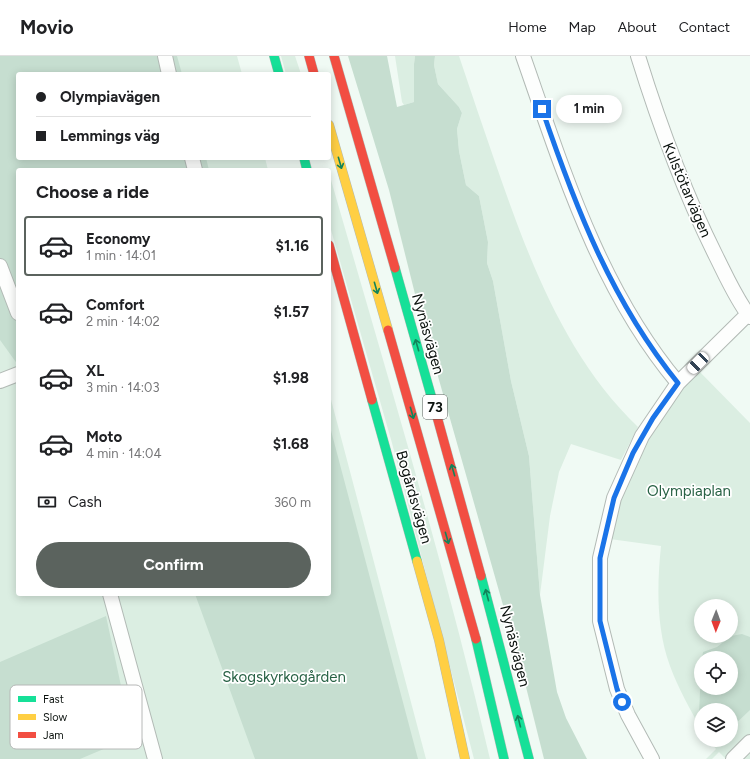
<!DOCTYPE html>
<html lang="en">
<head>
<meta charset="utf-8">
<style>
  :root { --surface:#fff; --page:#f2f2f2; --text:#202124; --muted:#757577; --line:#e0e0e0; --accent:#5b635e }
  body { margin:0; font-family:Figtree,sans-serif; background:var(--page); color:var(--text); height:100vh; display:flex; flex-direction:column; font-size:15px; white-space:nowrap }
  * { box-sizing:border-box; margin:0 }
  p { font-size:13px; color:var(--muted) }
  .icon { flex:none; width:22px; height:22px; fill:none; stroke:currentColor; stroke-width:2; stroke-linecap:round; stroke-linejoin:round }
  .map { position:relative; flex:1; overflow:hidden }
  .details { position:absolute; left:16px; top:112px; width:315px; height:428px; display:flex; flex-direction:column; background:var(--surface); border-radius:4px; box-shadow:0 2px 10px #0003 }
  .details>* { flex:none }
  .hud { position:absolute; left:16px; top:16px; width:315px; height:88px; border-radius:4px; box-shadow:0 2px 10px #0003; display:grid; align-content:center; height:88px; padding:0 20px; background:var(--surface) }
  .needle { width:26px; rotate:181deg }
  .controls { position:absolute; left:694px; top:543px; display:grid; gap:8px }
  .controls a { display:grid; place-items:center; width:44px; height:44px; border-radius:50%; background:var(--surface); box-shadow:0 2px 10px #0003; font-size:20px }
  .end { position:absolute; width:18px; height:18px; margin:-9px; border:5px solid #1a73e8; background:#fff; box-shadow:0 0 0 2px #fff }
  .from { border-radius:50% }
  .bubble { position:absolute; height:28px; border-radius:14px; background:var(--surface); box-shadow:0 2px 10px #0003; font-size:13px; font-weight:700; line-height:28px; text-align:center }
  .car { position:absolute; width:12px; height:24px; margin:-12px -6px; border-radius:5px; box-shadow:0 0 3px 1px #0007; background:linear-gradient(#fff 24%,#345 0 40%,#fff 0 76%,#345 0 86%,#fff 0) }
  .hud b { display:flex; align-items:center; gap:14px; height:38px; font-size:15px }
  .hud b+b { border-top:1px solid var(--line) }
  .hud i { width:10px; height:10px; background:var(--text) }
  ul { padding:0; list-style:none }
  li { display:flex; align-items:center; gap:12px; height:60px; margin:0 8px 6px; padding:0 12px; border:2px solid transparent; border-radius:4px }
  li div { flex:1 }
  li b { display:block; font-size:15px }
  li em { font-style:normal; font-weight:700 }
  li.current { border-color:var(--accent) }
  li>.icon { width:36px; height:36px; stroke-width:1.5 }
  h2 { padding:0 20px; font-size:18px; line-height:48px }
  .pay { display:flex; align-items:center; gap:10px; height:44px; padding:0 20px; font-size:15px }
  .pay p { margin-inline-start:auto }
  .button { display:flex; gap:8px; margin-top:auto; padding:8px 20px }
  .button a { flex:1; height:46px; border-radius:24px; background:var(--accent); color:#fff; font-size:16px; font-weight:700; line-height:46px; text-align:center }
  header { display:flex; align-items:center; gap:24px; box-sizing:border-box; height:56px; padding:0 20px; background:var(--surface); border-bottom:1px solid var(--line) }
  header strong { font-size:19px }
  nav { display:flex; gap:22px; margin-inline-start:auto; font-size:14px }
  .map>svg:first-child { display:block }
  .green { fill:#dbeee2; fill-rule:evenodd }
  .forest { fill:#c6ded0 }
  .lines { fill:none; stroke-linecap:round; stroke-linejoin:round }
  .street-casing { stroke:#b2bab5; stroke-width:16 }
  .fast-casing { stroke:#b2bab5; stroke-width:10 }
  .slow-casing { stroke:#b2bab5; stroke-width:10 }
  .jam-casing { stroke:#b2bab5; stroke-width:10 }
  .street { stroke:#fdfefd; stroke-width:14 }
  .fast { stroke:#16e098; stroke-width:9 }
  .slow { stroke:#ffcf43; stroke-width:9 }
  .jam { stroke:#f24e42; stroke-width:9 }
  .oneway { stroke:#11835a }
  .route { stroke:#1a73e8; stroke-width:5 }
  .labels { text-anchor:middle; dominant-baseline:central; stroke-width:3.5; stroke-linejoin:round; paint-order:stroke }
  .shield { fill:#fff; stroke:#545956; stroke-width:1 }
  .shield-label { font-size:14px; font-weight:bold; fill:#0b120e }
  .street-label { font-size:15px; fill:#0b120e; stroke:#fff }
  .park-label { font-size:15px; fill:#286245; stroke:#fff }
  .key { fill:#fff; stroke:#b6b8b7; stroke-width:1 }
  .key-label { font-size:11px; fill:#0b120e }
</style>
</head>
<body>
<header>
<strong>Movio</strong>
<nav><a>Home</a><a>Map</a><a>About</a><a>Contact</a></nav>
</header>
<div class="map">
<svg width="750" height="703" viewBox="0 0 750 703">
  <rect width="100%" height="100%" fill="#f0faf4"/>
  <!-- green -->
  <path class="green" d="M0 0H237L242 18H18V102H265L268 114H18V538H329V336L426 703H0Z
    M281 0H295L301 18H286Z
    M395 0H415L414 8V46L404 49 402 46Z
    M435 0H459C471 36 483 71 495 106 528 201 564 300 638 371L621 404 571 388 559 416 550 460 540 539 529 400 511 325 493 225 487 207 488 186 479 140 466 129 459 95 457 73 462 57 459 51 438 28 434 9Z
    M329 117C385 312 444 506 490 703H474L392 387 329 167Z
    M698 314 750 367V703H726L719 696 712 703H706L716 693 709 684H731V654H701V673C690 653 678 632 670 610 656 572 657 529 661 490L610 483C614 469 617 453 622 439 637 393 667 350 698 314ZM701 550H731V580H701ZM701 602H731V632H701Z"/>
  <!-- forest -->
  <path class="forest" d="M0 0H177L182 18H18V102H206L209 114H18V309L0 284Z
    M348 0H387L397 51 414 46V8L415 0H435L434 9 438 28 459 51 462 57 457 73 459 95 466 129 479 140 488 186 487 207 493 225 511 325 529 400 540 539 557 636 566 662 587 703H544L524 623 418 250 389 134Z
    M329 367 418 703H255L195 538H329Z
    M106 560 132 681 80 703H0V606Z
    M742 578 750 581V654L731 672V654H701V667L699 659 701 611V632H731V602H702L703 596 717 591 731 580Z"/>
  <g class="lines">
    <!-- street casing -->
    <g class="street-casing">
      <path id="street" d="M165 0 169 18
        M523 0C563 114 599 233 678 327
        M638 0C660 71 683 134 716 200 726 220 736 243 750 261
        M192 102 195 114
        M0 210 18 257
        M0 325 18 318
        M110 538 155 703
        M652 703 628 659 617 633 600 565V502L614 442 642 380 678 327 750 256
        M733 703 750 686"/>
    </g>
    <!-- fast casing -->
    <g class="fast-casing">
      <path id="fast" d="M274 0 279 18
        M304 102 307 114
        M395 212 436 357
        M372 344 417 505
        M481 520 529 703
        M476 583 504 703"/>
    </g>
    <!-- slow casing -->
    <g class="slow-casing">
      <path id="slow" d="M329 69 388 274
        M417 505 439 584 465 703"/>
    </g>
    <!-- jam casing -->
    <g class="jam-casing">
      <path id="jam" d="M309 0 314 18
        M334 0 395 212
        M329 189 372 344
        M388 274 476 583
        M436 357 481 520"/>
    </g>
    <!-- street -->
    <use href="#street" class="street"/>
    <!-- fast -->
    <use href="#fast" class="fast"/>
    <!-- slow -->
    <use href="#slow" class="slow"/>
    <!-- jam -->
    <use href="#jam" class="jam"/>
  </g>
  <!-- one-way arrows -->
  <defs><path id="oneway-shaft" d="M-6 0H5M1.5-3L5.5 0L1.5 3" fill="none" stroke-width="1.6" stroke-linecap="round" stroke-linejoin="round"/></defs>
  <g class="oneway">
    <use href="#oneway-shaft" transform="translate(340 107) rotate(74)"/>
    <use href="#oneway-shaft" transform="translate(376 232) rotate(74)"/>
    <use href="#oneway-shaft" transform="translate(417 289) rotate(-106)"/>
    <use href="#oneway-shaft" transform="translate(412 357) rotate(74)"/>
    <use href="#oneway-shaft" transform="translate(453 414) rotate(-106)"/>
    <use href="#oneway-shaft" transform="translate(447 482) rotate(74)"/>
    <use href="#oneway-shaft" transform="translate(487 539) rotate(-105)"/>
    <use href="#oneway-shaft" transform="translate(519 665) rotate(-104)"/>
  </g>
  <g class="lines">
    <!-- route -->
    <path class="route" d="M542 53C575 150 612 246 678 327L653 362 633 397 614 442 600 502V565L617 633 622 646"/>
  </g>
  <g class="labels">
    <!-- shield labels -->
    <rect class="shield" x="423" y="339" width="24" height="24" rx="3"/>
    <g class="shield-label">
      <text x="435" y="351">73</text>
    </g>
    <!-- street labels -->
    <g class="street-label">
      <text transform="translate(687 134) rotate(67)">Kulstötarvägen</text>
      <text transform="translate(428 278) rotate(74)">Nynäsvägen</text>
      <text transform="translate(414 441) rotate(74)">Bogårdsvägen</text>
      <text transform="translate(515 590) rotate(76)">Nynäsvägen</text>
    </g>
    <!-- park labels -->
    <g class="park-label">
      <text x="689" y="435">Olympiaplan</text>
      <text x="284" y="621">Skogskyrkogården</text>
    </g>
  </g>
  <!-- legend -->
  <rect x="10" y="629" width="132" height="64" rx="6" class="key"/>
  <rect x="18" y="640" width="18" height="6" fill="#16e098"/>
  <rect x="18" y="658" width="18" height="6" fill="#ffcf43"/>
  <rect x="18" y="676" width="18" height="6" fill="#f24e42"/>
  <g class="key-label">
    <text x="43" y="647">Fast</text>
    <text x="43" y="665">Slow</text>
    <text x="43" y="683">Jam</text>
  </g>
</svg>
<div class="controls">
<a><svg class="needle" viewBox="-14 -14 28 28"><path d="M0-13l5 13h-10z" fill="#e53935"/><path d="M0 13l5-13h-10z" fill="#757577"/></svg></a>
<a><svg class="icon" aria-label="locate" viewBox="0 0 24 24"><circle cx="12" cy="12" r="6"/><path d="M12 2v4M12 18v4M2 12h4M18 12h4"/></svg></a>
<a><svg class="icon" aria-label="layers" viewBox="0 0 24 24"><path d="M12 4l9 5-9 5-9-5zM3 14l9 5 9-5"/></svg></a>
</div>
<i class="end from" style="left:622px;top:646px"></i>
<i class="end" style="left:542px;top:53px"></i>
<div class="bubble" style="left:556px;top:39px;width:66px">1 min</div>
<i class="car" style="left:698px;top:307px;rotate:225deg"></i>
<div class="hud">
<b><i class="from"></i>Olympiavägen</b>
<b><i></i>Lemmings väg</b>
</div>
<section class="details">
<h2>Choose a ride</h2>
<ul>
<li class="current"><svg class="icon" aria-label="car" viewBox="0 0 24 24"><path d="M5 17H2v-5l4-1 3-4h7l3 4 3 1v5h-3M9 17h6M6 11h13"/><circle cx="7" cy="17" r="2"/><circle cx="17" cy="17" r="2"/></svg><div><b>Economy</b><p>1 min · 14:01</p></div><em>$1.16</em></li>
<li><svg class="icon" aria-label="car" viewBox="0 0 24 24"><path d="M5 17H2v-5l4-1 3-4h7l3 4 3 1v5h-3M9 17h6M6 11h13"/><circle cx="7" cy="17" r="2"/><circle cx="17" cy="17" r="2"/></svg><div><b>Comfort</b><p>2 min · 14:02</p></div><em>$1.57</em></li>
<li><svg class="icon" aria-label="car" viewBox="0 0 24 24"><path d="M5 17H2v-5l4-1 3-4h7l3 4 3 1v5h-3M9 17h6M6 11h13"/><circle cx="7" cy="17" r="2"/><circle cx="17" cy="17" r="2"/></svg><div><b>XL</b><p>3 min · 14:03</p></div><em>$1.98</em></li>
<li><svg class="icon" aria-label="car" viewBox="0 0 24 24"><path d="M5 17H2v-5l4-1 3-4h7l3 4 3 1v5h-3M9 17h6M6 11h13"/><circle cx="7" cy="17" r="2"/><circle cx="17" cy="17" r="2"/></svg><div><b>Moto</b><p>4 min · 14:04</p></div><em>$1.68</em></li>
</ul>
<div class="pay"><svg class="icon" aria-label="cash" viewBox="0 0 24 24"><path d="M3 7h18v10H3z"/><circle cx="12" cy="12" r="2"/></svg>Cash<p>360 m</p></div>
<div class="button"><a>Confirm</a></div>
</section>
</div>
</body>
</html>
